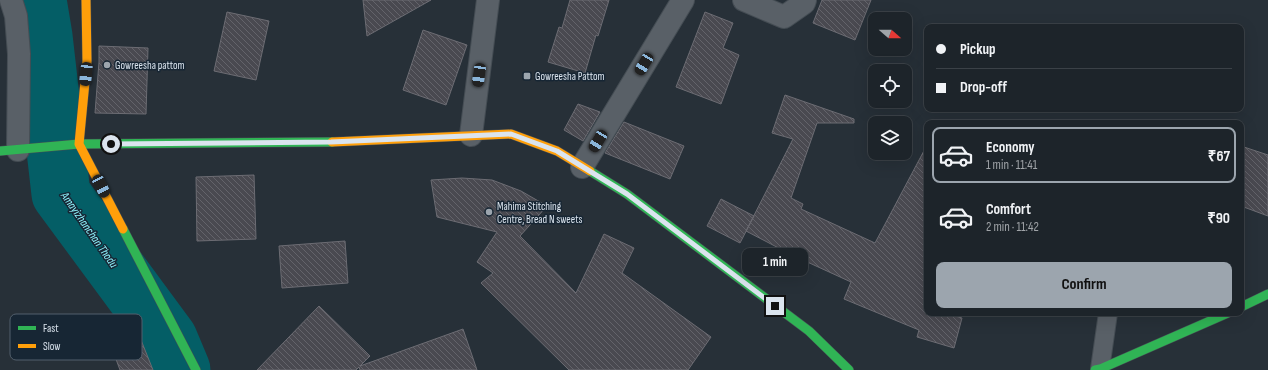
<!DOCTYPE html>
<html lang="en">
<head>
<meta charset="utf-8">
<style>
  :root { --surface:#1d242a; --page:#2a3036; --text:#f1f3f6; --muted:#a0a4a8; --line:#3b4147; --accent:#9ca5ae }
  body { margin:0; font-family:"Sofia Sans Condensed",sans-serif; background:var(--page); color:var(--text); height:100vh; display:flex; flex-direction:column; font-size:15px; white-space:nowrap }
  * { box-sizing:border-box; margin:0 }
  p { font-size:13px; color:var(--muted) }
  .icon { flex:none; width:22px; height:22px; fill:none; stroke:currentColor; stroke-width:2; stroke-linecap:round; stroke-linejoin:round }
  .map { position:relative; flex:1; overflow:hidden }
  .drawer { position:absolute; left:924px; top:120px; width:320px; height:196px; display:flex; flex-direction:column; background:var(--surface); border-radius:8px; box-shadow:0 4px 16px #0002,0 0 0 1px var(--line) }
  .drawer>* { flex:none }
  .top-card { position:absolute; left:924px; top:24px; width:320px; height:88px; border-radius:8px; box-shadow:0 4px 16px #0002,0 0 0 1px var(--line); display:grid; align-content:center; height:88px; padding:0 12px; background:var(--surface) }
  .needle { width:26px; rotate:110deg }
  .tools { position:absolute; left:868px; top:12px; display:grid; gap:8px }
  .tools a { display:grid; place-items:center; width:44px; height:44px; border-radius:8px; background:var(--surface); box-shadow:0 4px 16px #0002,0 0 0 1px var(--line); font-size:20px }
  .end { position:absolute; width:18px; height:18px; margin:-9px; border:5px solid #dbe4ee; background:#111; box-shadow:0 0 0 2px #111 }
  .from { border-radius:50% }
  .bubble { position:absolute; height:28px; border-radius:8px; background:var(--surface); box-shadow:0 4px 16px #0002,0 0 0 1px var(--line); font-size:13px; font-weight:700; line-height:28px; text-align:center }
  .car { position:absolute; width:12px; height:24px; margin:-12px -6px; border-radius:5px; box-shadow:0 0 3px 1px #0007; background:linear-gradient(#222 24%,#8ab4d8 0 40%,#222 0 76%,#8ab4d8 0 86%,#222 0) }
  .top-card b { display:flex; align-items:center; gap:14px; height:38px; font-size:15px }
  .top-card b+b { border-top:1px solid var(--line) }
  .top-card i { width:10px; height:10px; background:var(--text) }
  ul { padding:7px 0 0; list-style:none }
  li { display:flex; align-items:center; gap:12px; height:56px; margin:0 8px 6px; padding:0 4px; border:2px solid transparent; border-radius:8px }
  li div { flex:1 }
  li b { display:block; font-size:15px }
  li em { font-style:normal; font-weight:700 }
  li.on { border-color:var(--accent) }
  li>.icon { width:36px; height:36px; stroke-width:1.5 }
  .primary-button { display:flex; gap:8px; margin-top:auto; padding:8px 12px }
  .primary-button a { flex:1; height:46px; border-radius:8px; background:var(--accent); color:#111; font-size:16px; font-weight:700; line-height:46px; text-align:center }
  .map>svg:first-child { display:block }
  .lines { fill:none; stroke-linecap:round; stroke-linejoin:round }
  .river { stroke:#045e66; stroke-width:59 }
  .building { fill:url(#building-back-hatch); stroke:#6c6c73 }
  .lane-casing { stroke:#454d54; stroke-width:20 }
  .street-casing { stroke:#454d54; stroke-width:24 }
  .fast-casing { stroke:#454d54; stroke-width:10 }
  .slow-casing { stroke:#454d54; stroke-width:10 }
  .lane { stroke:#596067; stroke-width:18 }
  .street { stroke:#596067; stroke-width:22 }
  .fast { stroke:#30b455; stroke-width:9 }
  .slow { stroke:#ff9f0a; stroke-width:9 }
  .route { stroke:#dbe4ee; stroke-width:5 }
  .poi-dot { fill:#9ca5ae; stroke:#172634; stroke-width:1.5 }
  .labels { text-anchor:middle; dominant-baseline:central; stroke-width:3; stroke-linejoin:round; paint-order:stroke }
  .poi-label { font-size:11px; fill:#dbe4ee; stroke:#172634; text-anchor:start }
  .water-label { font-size:12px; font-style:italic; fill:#8ff4fd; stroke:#172634 }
  .key { fill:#172634; stroke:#525f6c; stroke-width:1 }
  .key-label { font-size:11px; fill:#dbe4ee }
</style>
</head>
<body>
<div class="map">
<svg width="1268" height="370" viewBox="0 0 1268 370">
  <defs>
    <pattern id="building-back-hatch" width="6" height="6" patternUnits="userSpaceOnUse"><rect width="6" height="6" fill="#494950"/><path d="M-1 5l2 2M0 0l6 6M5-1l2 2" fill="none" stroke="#63636a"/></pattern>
  </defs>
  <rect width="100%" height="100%" fill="#273038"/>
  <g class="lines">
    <!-- river -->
    <path class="river" d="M37 0 43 36 61 194 168 339 181 370"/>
  </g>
  <!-- building -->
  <path class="building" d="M363 0H431L367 36Z
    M570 0H609L598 36 596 35 585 73 548 62 559 27 562 28Z
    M822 0H871L855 40 813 23Z
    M227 12 269 21 256 80 214 71Z
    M705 12 733 23 723 48 739 55 721 104 676 87Z
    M423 30 467 45 446 105 403 90Z
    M99 46 148 48 146 114 95 113 99 62Z
    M785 95 854 119V123H817L791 198 803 204 801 209 875 243 927 145V313H945L962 318 954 348 917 337 919 330 844 299 851 282 792 255 746 231 793 139 772 133Z
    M578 104 600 112 583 141 564 130Z
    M624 122 684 146 670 179 605 153Z
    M1241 146 1268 155V216L1241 206Z
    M254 175 256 239 197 241 196 177Z
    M462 178 492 180 521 191 547 206 520 236 576 293 604 234 634 248 622 273 711 337 688 370H569L481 283 493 273 477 262 497 232 437 217 431 180Z
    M721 199 754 216 740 243 707 226Z
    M345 241 348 283 282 288 279 246Z
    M319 306 370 356 360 366 463 329 477 370H360L359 367 356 370H257Z
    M141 340 153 370H120L113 351Z"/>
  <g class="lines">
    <!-- lane casing -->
    <g class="lane-casing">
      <path id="lane" d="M1100 369 1108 313"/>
    </g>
    <!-- street casing -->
    <g class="street-casing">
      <path id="street" d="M11 0 16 16 19 54 18 150
        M744 0 784 17 804 3 805 0
        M471 135 488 0
        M582 167 683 0"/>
    </g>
    <!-- fast casing -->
    <g class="fast-casing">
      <path id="fast" d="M0 151 79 144 332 142
        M590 171 627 194 809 331 849 370
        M123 229 196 370
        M1241 307 1268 294
        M1095 370 1100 369 1228 313"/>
    </g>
    <!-- slow casing -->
    <g class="slow-casing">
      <path id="slow" d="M86 0 87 61 79 144 123 229
        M332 142 511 134 557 151 590 171"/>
    </g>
    <!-- lane -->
    <use href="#lane" class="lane"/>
    <!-- street -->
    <use href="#street" class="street"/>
    <!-- fast -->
    <use href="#fast" class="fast"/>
    <!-- slow -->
    <use href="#slow" class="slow"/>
  </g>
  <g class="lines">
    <!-- route -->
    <path class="route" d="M111 144 331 142 511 134 557 151 627 194 775 306"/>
  </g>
  <!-- markers -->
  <g class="poi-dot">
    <circle cx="107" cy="65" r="4"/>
    <rect x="523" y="72" width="8" height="8" rx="2"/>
    <circle cx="489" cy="212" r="4"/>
  </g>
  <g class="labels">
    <!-- poi labels -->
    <g class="poi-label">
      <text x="115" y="65">Gowreesha pattom</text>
      <text x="535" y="76">Gowreesha Pattom</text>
      <text x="497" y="206">Mahima Stitching<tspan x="497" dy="13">Centre, Bread N sweets</tspan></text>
    </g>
    <!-- water labels -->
    <g class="water-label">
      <text transform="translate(89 230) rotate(55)">Amayizhanchan Thodu</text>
    </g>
  </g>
  <!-- legend -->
  <rect x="10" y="314" width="132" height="46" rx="6" class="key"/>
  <rect x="18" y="326" width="18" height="4" fill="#30b455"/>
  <rect x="18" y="344" width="18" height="4" fill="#ff9f0a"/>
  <g class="key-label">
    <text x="43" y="332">Fast</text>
    <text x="43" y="350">Slow</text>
  </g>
</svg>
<div class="tools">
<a><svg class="needle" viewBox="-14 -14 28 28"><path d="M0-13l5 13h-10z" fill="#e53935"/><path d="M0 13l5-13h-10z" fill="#a0a4a8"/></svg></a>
<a><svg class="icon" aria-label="locate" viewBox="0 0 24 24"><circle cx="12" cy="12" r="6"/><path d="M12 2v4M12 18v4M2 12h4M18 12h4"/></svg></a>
<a><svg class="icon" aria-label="layers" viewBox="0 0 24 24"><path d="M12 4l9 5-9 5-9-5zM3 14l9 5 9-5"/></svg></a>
</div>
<i class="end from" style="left:111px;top:144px"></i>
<i class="end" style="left:775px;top:306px"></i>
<div class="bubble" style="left:742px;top:248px;width:66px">1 min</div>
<i class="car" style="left:644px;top:64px;rotate:211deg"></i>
<i class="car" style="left:86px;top:74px;rotate:186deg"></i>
<i class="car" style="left:479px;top:75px;rotate:188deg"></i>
<i class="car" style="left:598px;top:141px;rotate:211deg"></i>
<i class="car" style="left:101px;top:186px;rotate:153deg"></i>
<div class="top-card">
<b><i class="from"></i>Pickup</b>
<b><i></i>Drop-off</b>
</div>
<section class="drawer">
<ul>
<li class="on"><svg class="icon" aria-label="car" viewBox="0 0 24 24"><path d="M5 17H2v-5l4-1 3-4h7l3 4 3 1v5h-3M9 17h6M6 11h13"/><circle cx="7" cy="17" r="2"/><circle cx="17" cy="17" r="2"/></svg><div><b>Economy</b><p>1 min · 11:41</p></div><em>₹67</em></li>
<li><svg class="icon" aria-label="car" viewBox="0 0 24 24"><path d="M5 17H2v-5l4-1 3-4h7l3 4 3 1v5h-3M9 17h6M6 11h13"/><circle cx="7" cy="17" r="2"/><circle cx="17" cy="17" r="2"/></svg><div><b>Comfort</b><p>2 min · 11:42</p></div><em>₹90</em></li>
</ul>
<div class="primary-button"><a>Confirm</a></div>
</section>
</div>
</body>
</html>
